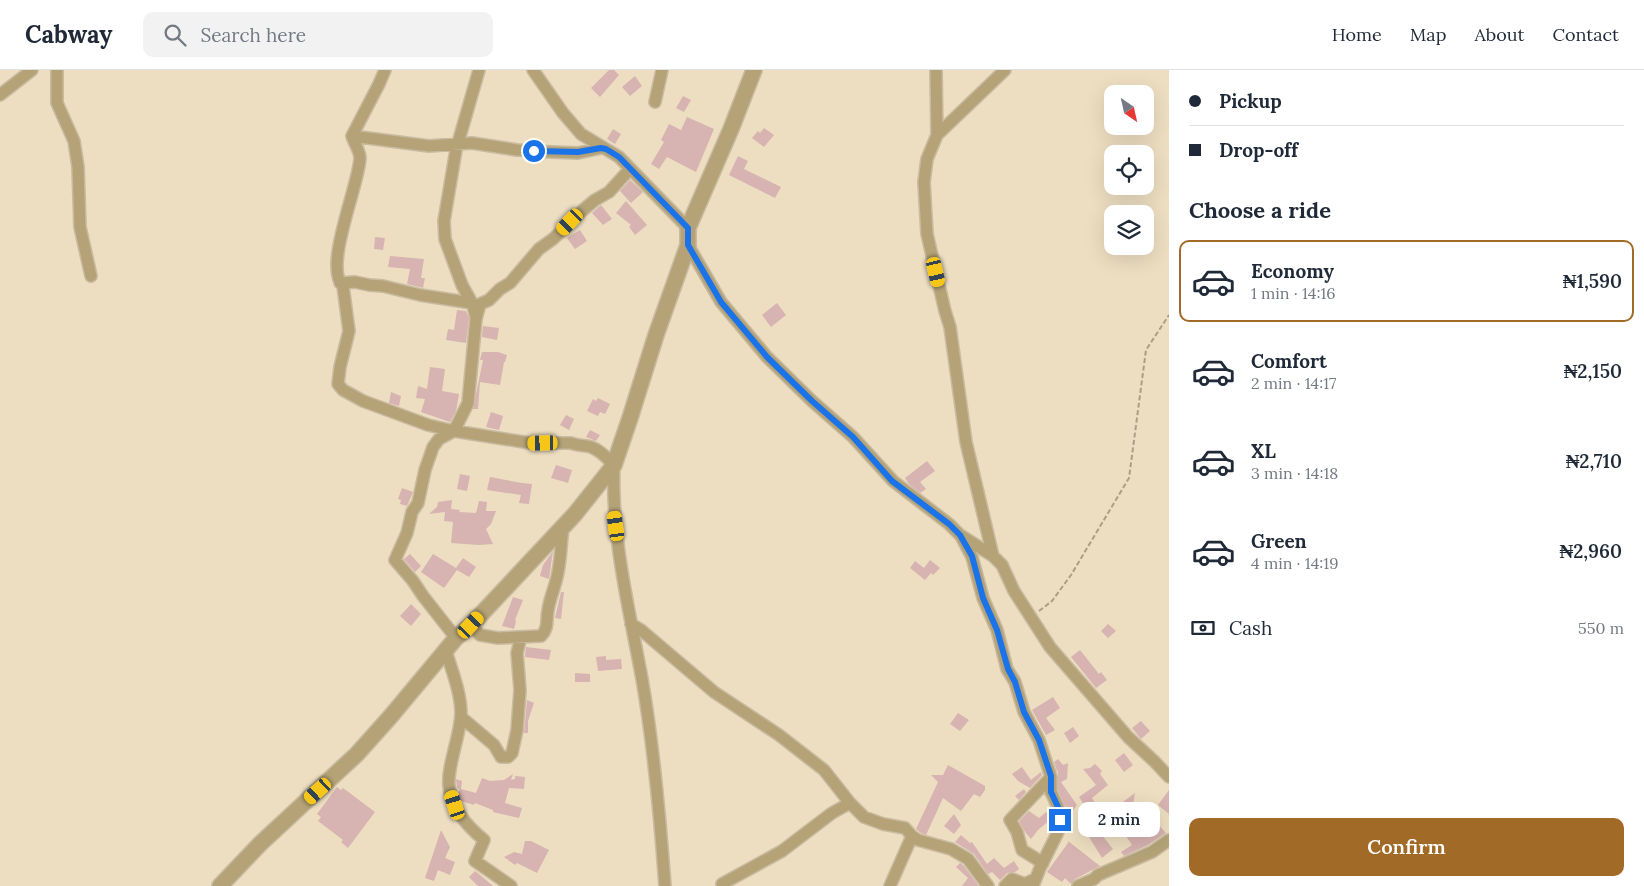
<!DOCTYPE html>
<html lang="en">
<head>
<meta charset="utf-8">
<style>
  :root { --surface:#fff; --page:#f2f2f3; --text:#1f2937; --muted:#747a83; --line:#e0e1e3; --accent:#a26a27 }
  body { margin:0; font-family:Lora,serif; background:var(--page); color:var(--text); height:100vh; display:flex; flex-direction:column; font-size:19px; white-space:nowrap }
  * { box-sizing:border-box; margin:0 }
  p { font-size:16px; color:var(--muted) }
  .icon { flex:none; width:28px; height:28px; fill:none; stroke:currentColor; stroke-width:2; stroke-linecap:round; stroke-linejoin:round }
  .map { position:relative; flex:1; overflow:hidden }
  .drawer { display:flex; flex-direction:column; background:var(--surface); width:475px }
  .drawer>* { flex:none }
  .banner { display:grid; align-content:center; height:110px; padding:0 20px; background:var(--surface) }
  .needle { width:32px; rotate:146deg }
  .buttons { position:absolute; left:1104px; top:15px; display:grid; gap:10px }
  .buttons a { display:grid; place-items:center; width:50px; height:50px; border-radius:10px; background:var(--surface); box-shadow:0 5px 20px #0002; font-size:25px }
  .end { position:absolute; width:22px; height:22px; margin:-11px; border:6px solid #1a73e8; background:#fff; box-shadow:0 0 0 2px #fff }
  .from { border-radius:50% }
  .bubble { position:absolute; height:35px; border-radius:10px; background:var(--surface); box-shadow:0 5px 20px #0002; font-size:16px; font-weight:600; line-height:35px; text-align:center }
  .car { position:absolute; width:15px; height:30px; margin:-15px -8px; border-radius:6px; box-shadow:0 0 4px 1px #0007; background:linear-gradient(#f5c518 24%,#345 0 40%,#f5c518 0 76%,#345 0 86%,#f5c518 0) }
  .banner b { display:flex; align-items:center; gap:18px; height:48px; font-size:19px }
  .banner b+b { border-top:1px solid var(--line) }
  .banner i { width:12px; height:12px; background:var(--text) }
  ul { padding:0; list-style:none }
  li { display:flex; align-items:center; gap:15px; height:82px; margin:0 10px 8px; padding:0 10px; border:2px solid transparent; border-radius:10px }
  li div { flex:1 }
  li b { display:block; font-size:19px }
  li em { font-style:normal; font-weight:600 }
  li.active { border-color:var(--accent) }
  li>.icon { width:45px; height:45px; stroke-width:1.5 }
  h2 { padding:0 20px; font-size:22px; line-height:60px }
  .pay { display:flex; align-items:center; gap:12px; height:55px; padding:0 20px; font-size:19px }
  .pay p { margin-inline-start:auto }
  .cta { display:flex; gap:10px; margin-top:auto; padding:10px 20px }
  .cta a { flex:1; height:58px; border-radius:10px; background:var(--accent); color:#fff; font-size:20px; font-weight:600; line-height:58px; text-align:center }
  header { display:flex; align-items:center; gap:30px; box-sizing:border-box; height:70px; padding:0 25px; background:var(--surface); border-bottom:1px solid var(--line) }
  header strong { font-size:24px }
  nav { display:flex; gap:28px; margin-inline-start:auto; font-size:18px }
  .search { width:350px; height:45px; background:var(--page); display:flex; align-items:center; gap:12px; box-sizing:border-box; padding:0 18px; border-radius:10px; color:var(--muted); font-size:19px }
  main { display:flex; flex:1; min-height:0 }
  .map>svg:first-child { display:block }
  .building { fill:#d7b3b1 }
  .lines { fill:none; stroke-linecap:round; stroke-linejoin:round }
  .minor-casing { stroke:#c8bba1; stroke-width:14 }
  .tertiary-casing { stroke:#c8bba1; stroke-width:18 }
  .path { stroke:#aa9e87; stroke-width:2; stroke-dasharray:5 2.5; stroke-linecap:butt }
  .minor { stroke:#b5a377; stroke-width:11 }
  .tertiary { stroke:#b5a377; stroke-width:15 }
  .route { stroke:#1a73e8; stroke-width:6 }
</style>
</head>
<body>
<header>
<strong>Cabway</strong>
<div class="search"><svg class="icon" aria-label="search" viewBox="0 0 24 24"><circle cx="10" cy="10" r="6"/><path d="M15 15l6 6"/></svg>Search here</div>
<nav><a>Home</a><a>Map</a><a>About</a><a>Contact</a></nav>
</header>
<main>
<div class="map">
<svg width="1169" height="816" viewBox="0 0 1169 816">
  <rect width="100%" height="100%" fill="#eddec1"/>
  <!-- building -->
  <path class="building" d="M609 0H614L619 5 600 27 591 18Z
    M635 6 642 16 630 26 622 17Z
    M683 26 691 30 684 42 676 38Z
    M687 47 714 59 696 102 667 87 659 99 651 94 664 72 661 70 669 54 681 60Z
    M764 58 774 65 764 77 752 68 758 61 760 63Z
    M613 59 621 64 615 74 607 69Z
    M738 86 748 91 744 99 781 117 775 128 729 105Z
    M630 110 643 122 631 133 620 121Z
    M626 131 647 155 635 165 629 157 631 155 616 143Z
    M601 135 612 149 603 155 592 143Z
    M580 160 587 171 575 179 567 168Z
    M375 167 385 168 383 180 374 179Z
    M390 186 424 189 421 208H425L423 218 407 214 410 199 388 197Z
    M777 233 786 245 771 257 762 245Z
    M457 240 466 241 469 248 466 273 446 270 448 259 454 260Z
    M483 256 499 258 497 270 482 267Z
    M482 282H498L507 285 505 292H504L500 315 480 312 478 339H473L483 290H480Z
    M430 297 445 299 442 321 459 324 456 341 450 352 421 342 425 329 416 328 418 316 427 319Z
    M391 322 401 326 399 336 389 333Z
    M598 328 610 334 605 344 600 342 598 346 587 341 593 329 596 331Z
    M491 342 503 346 499 360 486 357Z
    M566 345 574 349 569 360 560 355Z
    M590 360 600 365 596 371 586 367Z
    M927 391 935 401 920 412 926 419 920 423 909 414 905 408Z
    M556 395 572 400 568 413 551 408Z
    M460 404 470 406 467 421 457 419Z
    M490 407 522 413 532 414 529 434 519 433 521 425 487 420Z
    M402 418 413 422 407 436 400 434 401 430 398 429Z
    M452 430 451 439 460 440 459 442 476 443 479 431 487 432 486 441H496L491 454 486 459 493 474 479 475 451 473 453 452 444 451 445 442 429 444 437 437 438 432Z
    M553 481 549 509 540 506 543 495Z
    M410 484 421 496 415 502 404 489Z
    M433 484 456 498 463 488 476 497 469 507 457 500 444 518 421 502Z
    M930 490 940 498 933 505 931 503 925 510 910 498 915 491 924 498Z
    M561 522H564L561 549 555 548Z
    M513 527 523 530 515 550 516 551 514 559 502 556Z
    M411 534 421 544 411 556 400 546Z
    M1108 554 1116 561 1108 568 1101 561Z
    M526 577 551 580 549 590 525 587Z
    M1080 580 1099 604 1101 602 1107 610 1096 618 1071 587Z
    M606 586V590L621 589 622 599 598 601 596 587Z
    M575 603 590 604V612H575Z
    M1053 627 1060 638 1046 648 1055 660 1046 665 1032 640Z
    M527 630 534 633 528 651V663H524Z
    M958 643 969 650 960 661 950 654Z
    M1141 651 1150 661 1141 669 1132 658Z
    M1073 657 1079 666 1070 673 1064 663Z
    M1124 683 1133 695 1124 702 1115 690Z
    M1058 689 1063 695 1068 693 1067 709 1061 712 1077 735 1072 742 1066 738 1058 720V701H1057L1054 692Z
    M1095 694 1102 701 1100 704 1108 715 1092 728 1095 733 1087 739 1079 727 1096 715 1083 699 1090 698Z
    M948 695 985 716V720L980 727 974 724 961 741 943 728 926 765 921 763 916 759 938 712 931 705H943Z
    M1022 697 1031 710 1041 702 1042 705 1030 718 1018 711 1012 704Z
    M513 704 511 710 515 709V706L525 707 524 719 509 718 505 733 522 738 519 748 493 742V740L475 733 474 735 461 731 458 724 460 719 457 718 456 709 462 711 461 719 476 723 482 708 490 711 504 710Z
    M337 717 341 720 343 718 375 742 348 778 341 772 343 770 318 751 321 747 317 744Z
    M1024 719 1026 722 1019 730 1015 726Z
    M1169 720V744L1158 735Z
    M1135 723 1133 735 1139 736 1147 750 1150 745 1166 763 1148 775 1124 786 1121 782 1132 775 1124 763 1127 761 1112 740Z
    M1029 741 1039 748 1046 742 1051 749 1038 760 1031 769 1025 762 1019 751Z
    M954 744 961 755 954 764 944 756Z
    M441 760 450 777 445 788 455 792 450 805 438 800 434 811 425 808Z
    M1098 760 1113 779 1102 788 1089 767Z
    M961 765 970 773 972 772 987 794 994 788 1004 798 1014 791 1019 799 1015 802 1007 803 1000 810 992 802 988 804 974 784 955 772Z
    M525 771H531L549 780 537 803 517 793 515 795 504 787 514 782 522 784Z
    M1068 771 1100 796 1075 809 1071 814 1065 808 1062 812 1047 802 1068 773Z
    M960 793 963 795 979 816H962L968 808 956 797Z
    M475 801 479 804 493 816H478L469 807Z"/>
  <g class="lines">
    <!-- minor casing -->
    <g class="minor-casing">
      <path id="minor" d="M57 0V33L74 71 78 97 80 157 91 206
        M385 0 379 14 352 66C354 73 360 81 360 88 359 115 323 197 343 216L349 261 340 297 338 314 343 320 363 331 428 355 454 361 530 373H571C578 376 584 375 591 377 600 380 607 388 614 395 611 467 629 538 642 609 654 677 660 747 665 816
        M533 0 563 43 581 64 619 87 688 158
        M936 0 937 65 927 89 924 112 927 164 945 241 950 257 966 372 993 486
        M0 25 32 0
        M655 32 662 0
        M937 65 1005 0
        M352 66 429 76 472 73 517 80 552 82 578 83 601 78
        M688 175 721 232 767 287 812 331 853 367 893 411 949 454 960 465 993 486 1002 495 1014 521 1050 577 1128 667 1155 692 1169 707
        M340 213 355 212 369 215 383 216 420 225 472 233
        M476 247 472 233 462 215 445 169 444 151 456 80 479 0
        M962 468 972 487 983 528 997 560 1007 599 1015 612 1024 642 1039 670 1051 707V722L1058 737 1059 749 1058 762 1040 798 1033 816
        M631 554 641 560 714 622 779 665 824 700 850 733 864 747 883 754 905 758 912 766 918 770 951 779 968 789 988 816
        M471 555 480 565 498 568 541 566C549 558 546 550 548 540 550 527 556 515 558 502 561 487 561 472 563 458
        M456 568 423 526 413 511 395 490 407 463 412 442 418 433 425 400 433 377 439 369 454 361 468 333 476 249 480 234 489 230 500 219 510 213 539 179 553 169 583 140 595 130 609 122 630 99
        M446 581C452 601 461 623 461 644 460 667 447 696 449 716 451 738 468 757 484 770L475 791 511 816
        M461 647 494 675 501 687H508L512 683 517 660 520 620 517 583 521 567
        M1043 793 1022 780 1017 762 1010 750 1051 707
        M722 814 782 781 832 743 850 733
        M890 816 912 766
        M1005 816 1012 809 1025 814 1035 809
        M1078 816 1094 809 1098 805 1152 782 1169 770"/>
    </g>
    <!-- tertiary casing -->
    <g class="tertiary-casing">
      <path id="tertiary" d="M220 816 260 774 357 684 391 646 456 568 471 555 575 444 614 395 630 348 656 265 688 175V158L731 59 754 0"/>
    </g>
    <!-- path -->
    <path class="path" d="M1039 541 1052 531 1071 505 1129 408 1146 280 1169 245"/>
    <!-- minor -->
    <use href="#minor" class="minor"/>
    <!-- tertiary -->
    <use href="#tertiary" class="tertiary"/>
  </g>
  <g class="lines">
    <!-- route -->
    <path class="route" d="M534 81 578 82 601 78 606 79 619 87 688 158V175L721 232 767 287 812 331 853 367 892 411 949 454 960 465 972 486 983 528 997 560 1008 599 1015 612 1024 642 1039 670 1051 706V722L1058 737 1060 750"/>
  </g>
</svg>
<div class="buttons">
<a><svg class="needle" viewBox="-14 -14 28 28"><path d="M0-13l5 13h-10z" fill="#e53935"/><path d="M0 13l5-13h-10z" fill="#747a83"/></svg></a>
<a><svg class="icon" aria-label="locate" viewBox="0 0 24 24"><circle cx="12" cy="12" r="6"/><path d="M12 2v4M12 18v4M2 12h4M18 12h4"/></svg></a>
<a><svg class="icon" aria-label="layers" viewBox="0 0 24 24"><path d="M12 4l9 5-9 5-9-5zM3 14l9 5 9-5"/></svg></a>
</div>
<i class="end from" style="left:534px;top:81px"></i>
<i class="end" style="left:1060px;top:750px"></i>
<div class="bubble" style="left:1078px;top:732px;width:82px">2 min</div>
<i class="car" style="left:570px;top:152px;rotate:224deg"></i>
<i class="car" style="left:936px;top:202px;rotate:167deg"></i>
<i class="car" style="left:543px;top:373px;rotate:269deg"></i>
<i class="car" style="left:616px;top:456px;rotate:352deg"></i>
<i class="car" style="left:471px;top:555px;rotate:43deg"></i>
<i class="car" style="left:318px;top:721px;rotate:228deg"></i>
<i class="car" style="left:455px;top:735px;rotate:342deg"></i>
</div>
<section class="drawer">
<div class="banner">
<b><i class="from"></i>Pickup</b>
<b><i></i>Drop-off</b>
</div>
<h2>Choose a ride</h2>
<ul>
<li class="active"><svg class="icon" aria-label="car" viewBox="0 0 24 24"><path d="M5 17H2v-5l4-1 3-4h7l3 4 3 1v5h-3M9 17h6M6 11h13"/><circle cx="7" cy="17" r="2"/><circle cx="17" cy="17" r="2"/></svg><div><b>Economy</b><p>1 min · 14:16</p></div><em>₦1,590</em></li>
<li><svg class="icon" aria-label="car" viewBox="0 0 24 24"><path d="M5 17H2v-5l4-1 3-4h7l3 4 3 1v5h-3M9 17h6M6 11h13"/><circle cx="7" cy="17" r="2"/><circle cx="17" cy="17" r="2"/></svg><div><b>Comfort</b><p>2 min · 14:17</p></div><em>₦2,150</em></li>
<li><svg class="icon" aria-label="car" viewBox="0 0 24 24"><path d="M5 17H2v-5l4-1 3-4h7l3 4 3 1v5h-3M9 17h6M6 11h13"/><circle cx="7" cy="17" r="2"/><circle cx="17" cy="17" r="2"/></svg><div><b>XL</b><p>3 min · 14:18</p></div><em>₦2,710</em></li>
<li><svg class="icon" aria-label="car" viewBox="0 0 24 24"><path d="M5 17H2v-5l4-1 3-4h7l3 4 3 1v5h-3M9 17h6M6 11h13"/><circle cx="7" cy="17" r="2"/><circle cx="17" cy="17" r="2"/></svg><div><b>Green</b><p>4 min · 14:19</p></div><em>₦2,960</em></li>
</ul>
<div class="pay"><svg class="icon" aria-label="cash" viewBox="0 0 24 24"><path d="M3 7h18v10H3z"/><circle cx="12" cy="12" r="2"/></svg>Cash<p>550 m</p></div>
<div class="cta"><a>Confirm</a></div>
</section>
</main>
</body>
</html>
